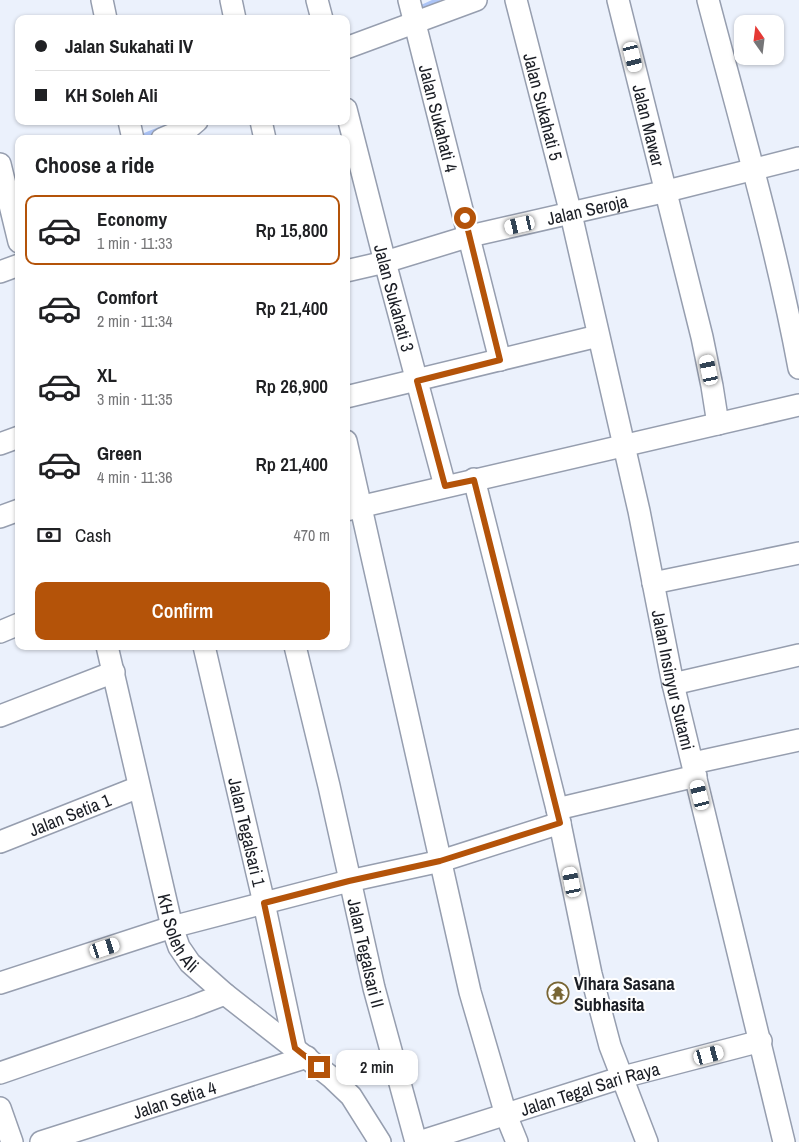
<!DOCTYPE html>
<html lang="en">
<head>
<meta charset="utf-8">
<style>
  :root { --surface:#fff; --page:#f2f2f2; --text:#202124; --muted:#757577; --line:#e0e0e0; --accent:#b45309 }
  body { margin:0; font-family:"Archivo Narrow",sans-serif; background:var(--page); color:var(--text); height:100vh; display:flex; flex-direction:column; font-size:19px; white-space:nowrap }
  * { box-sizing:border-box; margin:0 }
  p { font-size:16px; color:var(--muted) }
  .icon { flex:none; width:28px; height:28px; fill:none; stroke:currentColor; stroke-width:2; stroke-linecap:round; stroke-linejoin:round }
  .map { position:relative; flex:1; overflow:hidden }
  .side { position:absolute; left:15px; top:135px; width:335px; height:515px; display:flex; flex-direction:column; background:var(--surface); border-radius:10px; box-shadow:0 1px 4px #0004 }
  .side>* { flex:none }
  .top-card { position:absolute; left:15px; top:15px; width:335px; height:110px; border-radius:10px; box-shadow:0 1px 4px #0004; display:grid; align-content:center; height:110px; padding:0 20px; background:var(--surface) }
  .needle { width:32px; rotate:346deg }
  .fabs { position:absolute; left:734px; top:15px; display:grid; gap:10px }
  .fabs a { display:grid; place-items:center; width:50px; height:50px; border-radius:10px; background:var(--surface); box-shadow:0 1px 4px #0004; font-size:25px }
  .end { position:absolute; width:22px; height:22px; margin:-11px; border:6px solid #b45309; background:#fff; box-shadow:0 0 0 2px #fff }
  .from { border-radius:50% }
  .bubble { position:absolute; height:35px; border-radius:10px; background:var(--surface); box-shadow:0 1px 4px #0004; font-size:16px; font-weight:600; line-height:35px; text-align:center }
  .car { position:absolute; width:15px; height:30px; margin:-15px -8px; border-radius:6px; box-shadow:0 0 4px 1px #0007; background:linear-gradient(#fff 24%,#345 0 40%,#fff 0 76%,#345 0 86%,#fff 0) }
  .top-card b { display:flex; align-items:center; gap:18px; height:48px; font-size:19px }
  .top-card b+b { border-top:1px solid var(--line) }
  .top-card i { width:12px; height:12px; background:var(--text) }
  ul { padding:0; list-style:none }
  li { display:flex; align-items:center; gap:15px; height:70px; margin:0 10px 8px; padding:0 10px; border:2px solid transparent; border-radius:10px }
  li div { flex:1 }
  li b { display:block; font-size:19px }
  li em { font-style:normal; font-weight:600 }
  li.on { border-color:var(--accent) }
  li>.icon { width:45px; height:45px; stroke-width:1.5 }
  h2 { padding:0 20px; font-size:22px; line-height:60px }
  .pay { display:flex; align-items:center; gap:12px; height:55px; padding:0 20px; font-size:19px }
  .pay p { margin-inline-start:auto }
  .button { display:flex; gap:10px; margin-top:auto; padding:10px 20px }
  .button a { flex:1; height:58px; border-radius:10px; background:var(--accent); color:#fff; font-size:20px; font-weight:600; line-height:58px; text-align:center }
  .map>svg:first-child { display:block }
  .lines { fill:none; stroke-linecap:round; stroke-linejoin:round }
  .stream { stroke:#acc4f6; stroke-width:5 }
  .minor-casing { stroke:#969eaf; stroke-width:24 }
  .minor { stroke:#fff; stroke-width:21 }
  .route { stroke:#b45309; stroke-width:6 }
  .labels { text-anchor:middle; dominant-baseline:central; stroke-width:4; stroke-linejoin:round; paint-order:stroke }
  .street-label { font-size:18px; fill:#1b1e25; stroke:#fefefe }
  .poi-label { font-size:18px; font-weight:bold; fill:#1b1e25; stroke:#fefefe; text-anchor:start }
</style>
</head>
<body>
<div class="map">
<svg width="799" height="1142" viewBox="0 0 799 1142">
  <rect width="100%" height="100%" fill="#ebf1fc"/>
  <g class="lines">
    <!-- stream -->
    <path class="stream" d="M416 10 438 0
      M138 138 163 128"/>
    <!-- minor casing -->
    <g class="minor-casing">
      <g id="minor">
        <path d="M102 0 106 19"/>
        <path d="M231 0 235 19"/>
        <path d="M317 0 322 19"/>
        <path id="s1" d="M409 0 500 360"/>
        <path id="s2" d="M516 0 571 214 639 511 673 684 784 1142"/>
        <path id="s3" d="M618 0 702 337 712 386 718 424"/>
        <path d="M708 0C740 122 776 244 799 368"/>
        <path d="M346 48 476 0"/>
        <path id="s4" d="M346 109 385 262 445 486"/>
        <path d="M129 121 133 139"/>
        <path d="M261 121 265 139"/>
        <path d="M162 139 190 127 197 121"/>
        <path d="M0 164 19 242"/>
        <path id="s5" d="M346 271 385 262 470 236 667 191 799 158"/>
        <path d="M0 272 19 265"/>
        <path d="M346 397 598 336"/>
        <path d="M346 441 470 992 506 1115 517 1142"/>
        <path d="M0 444 19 437"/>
        <path d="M474 479 557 809 591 974 610 1046 647 1142"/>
        <path d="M346 510 799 405"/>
        <path d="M0 517 19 510"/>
        <path d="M653 583 799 553"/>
        <path d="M0 632 19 624"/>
        <path id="s6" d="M107 646 172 927 179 947 190 963 225 994 331 1077 351 1096 380 1142"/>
        <path id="s7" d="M204 646 264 903 295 1048"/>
        <path id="s8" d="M295 646 329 786 374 988 416 1142"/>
        <path d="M673 684 799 655"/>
        <path d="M0 716 114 672"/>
        <path d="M693 763 799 740"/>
        <path d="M557 809 696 776"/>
        <path id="s9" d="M0 842 139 787"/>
        <path d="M0 983 172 927 349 881 441 861 560 823"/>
        <path d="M0 1073 191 1007 225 994"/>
        <path d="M0 1108 12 1142"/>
        <path id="s10" d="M41 1142 307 1057"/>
        <path id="s11" d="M419 1142 623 1077 761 1041"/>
      </g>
    </g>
    <!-- minor -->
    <use href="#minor" class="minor"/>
  </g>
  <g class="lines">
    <!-- route -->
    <path class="route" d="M319 1067 295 1048 264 903 349 881 440 861 560 823 474 480 445 486 417 381 500 360 465 218"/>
  </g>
  <!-- icons -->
  <defs>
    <g id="temple-ring" transform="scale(1.125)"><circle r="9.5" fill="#fefefe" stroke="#786533" stroke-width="1.5"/><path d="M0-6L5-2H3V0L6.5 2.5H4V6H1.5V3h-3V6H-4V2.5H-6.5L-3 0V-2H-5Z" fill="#786533"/></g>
  </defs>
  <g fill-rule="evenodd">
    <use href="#temple-ring" x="558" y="993"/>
  </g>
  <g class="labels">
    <!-- street labels -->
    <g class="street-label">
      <text stroke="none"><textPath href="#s2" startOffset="110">Jalan Sukahati 5</textPath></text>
      <text stroke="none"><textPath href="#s1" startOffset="122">Jalan Sukahati 4</textPath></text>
      <text stroke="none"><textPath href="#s3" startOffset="129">Jalan Mawar</textPath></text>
      <text stroke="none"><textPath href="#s5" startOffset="249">Jalan Seroja</textPath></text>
      <text stroke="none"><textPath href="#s4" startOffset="195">Jalan Sukahati 3</textPath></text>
      <text stroke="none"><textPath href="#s2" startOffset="698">Jalan Insinyur Sutami</textPath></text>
      <text stroke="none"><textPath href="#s9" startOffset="75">Jalan Setia 1</textPath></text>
      <text stroke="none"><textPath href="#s7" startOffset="191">Jalan Tegalsari 1</textPath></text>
      <text stroke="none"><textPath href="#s6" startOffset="296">KH Soleh Ali</textPath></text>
      <text stroke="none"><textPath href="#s8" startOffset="315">Jalan Tegalsari II</textPath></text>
      <text stroke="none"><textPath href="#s11" startOffset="179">Jalan Tegal Sari Raya</textPath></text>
      <text stroke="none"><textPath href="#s10" startOffset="140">Jalan Setia 4</textPath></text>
    </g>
    <!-- poi labels -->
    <g class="poi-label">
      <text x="574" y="983">Vihara Sasana<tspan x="574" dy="21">Subhasita</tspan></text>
    </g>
  </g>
</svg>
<div class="fabs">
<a><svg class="needle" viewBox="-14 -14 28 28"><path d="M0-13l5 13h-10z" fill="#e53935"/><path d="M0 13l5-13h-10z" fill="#757577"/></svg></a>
</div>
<i class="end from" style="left:465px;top:218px"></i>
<i class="end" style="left:319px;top:1067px"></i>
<div class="bubble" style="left:336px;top:1050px;width:82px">2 min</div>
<i class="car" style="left:633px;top:57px;rotate:166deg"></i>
<i class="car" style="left:520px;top:225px;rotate:257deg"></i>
<i class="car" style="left:709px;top:370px;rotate:348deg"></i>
<i class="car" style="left:700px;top:795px;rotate:346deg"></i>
<i class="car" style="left:572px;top:882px;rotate:349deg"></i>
<i class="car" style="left:105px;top:948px;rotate:72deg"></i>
<i class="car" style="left:709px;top:1055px;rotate:75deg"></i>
<div class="top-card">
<b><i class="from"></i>Jalan Sukahati IV</b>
<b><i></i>KH Soleh Ali</b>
</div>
<section class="side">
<h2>Choose a ride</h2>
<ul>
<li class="on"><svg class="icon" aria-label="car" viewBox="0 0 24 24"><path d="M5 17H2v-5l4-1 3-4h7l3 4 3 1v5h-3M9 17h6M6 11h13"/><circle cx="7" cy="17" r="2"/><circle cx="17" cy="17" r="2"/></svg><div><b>Economy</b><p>1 min · 11:33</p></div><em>Rp 15,800</em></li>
<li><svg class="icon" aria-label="car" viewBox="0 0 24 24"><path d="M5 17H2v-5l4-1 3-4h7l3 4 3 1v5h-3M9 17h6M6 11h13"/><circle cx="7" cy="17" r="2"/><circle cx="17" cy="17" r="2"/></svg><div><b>Comfort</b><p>2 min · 11:34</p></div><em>Rp 21,400</em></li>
<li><svg class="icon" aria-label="car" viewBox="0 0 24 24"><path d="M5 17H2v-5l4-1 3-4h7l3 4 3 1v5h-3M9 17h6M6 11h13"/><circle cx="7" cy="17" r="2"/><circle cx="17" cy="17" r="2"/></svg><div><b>XL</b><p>3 min · 11:35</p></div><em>Rp 26,900</em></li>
<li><svg class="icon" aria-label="car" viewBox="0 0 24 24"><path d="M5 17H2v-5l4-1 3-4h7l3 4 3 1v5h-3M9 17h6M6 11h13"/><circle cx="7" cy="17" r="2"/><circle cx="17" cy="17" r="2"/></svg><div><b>Green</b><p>4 min · 11:36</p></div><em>Rp 21,400</em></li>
</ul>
<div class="pay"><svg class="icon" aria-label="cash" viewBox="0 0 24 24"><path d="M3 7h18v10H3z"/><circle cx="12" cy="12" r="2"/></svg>Cash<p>470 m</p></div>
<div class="button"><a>Confirm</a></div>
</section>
</div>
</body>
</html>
